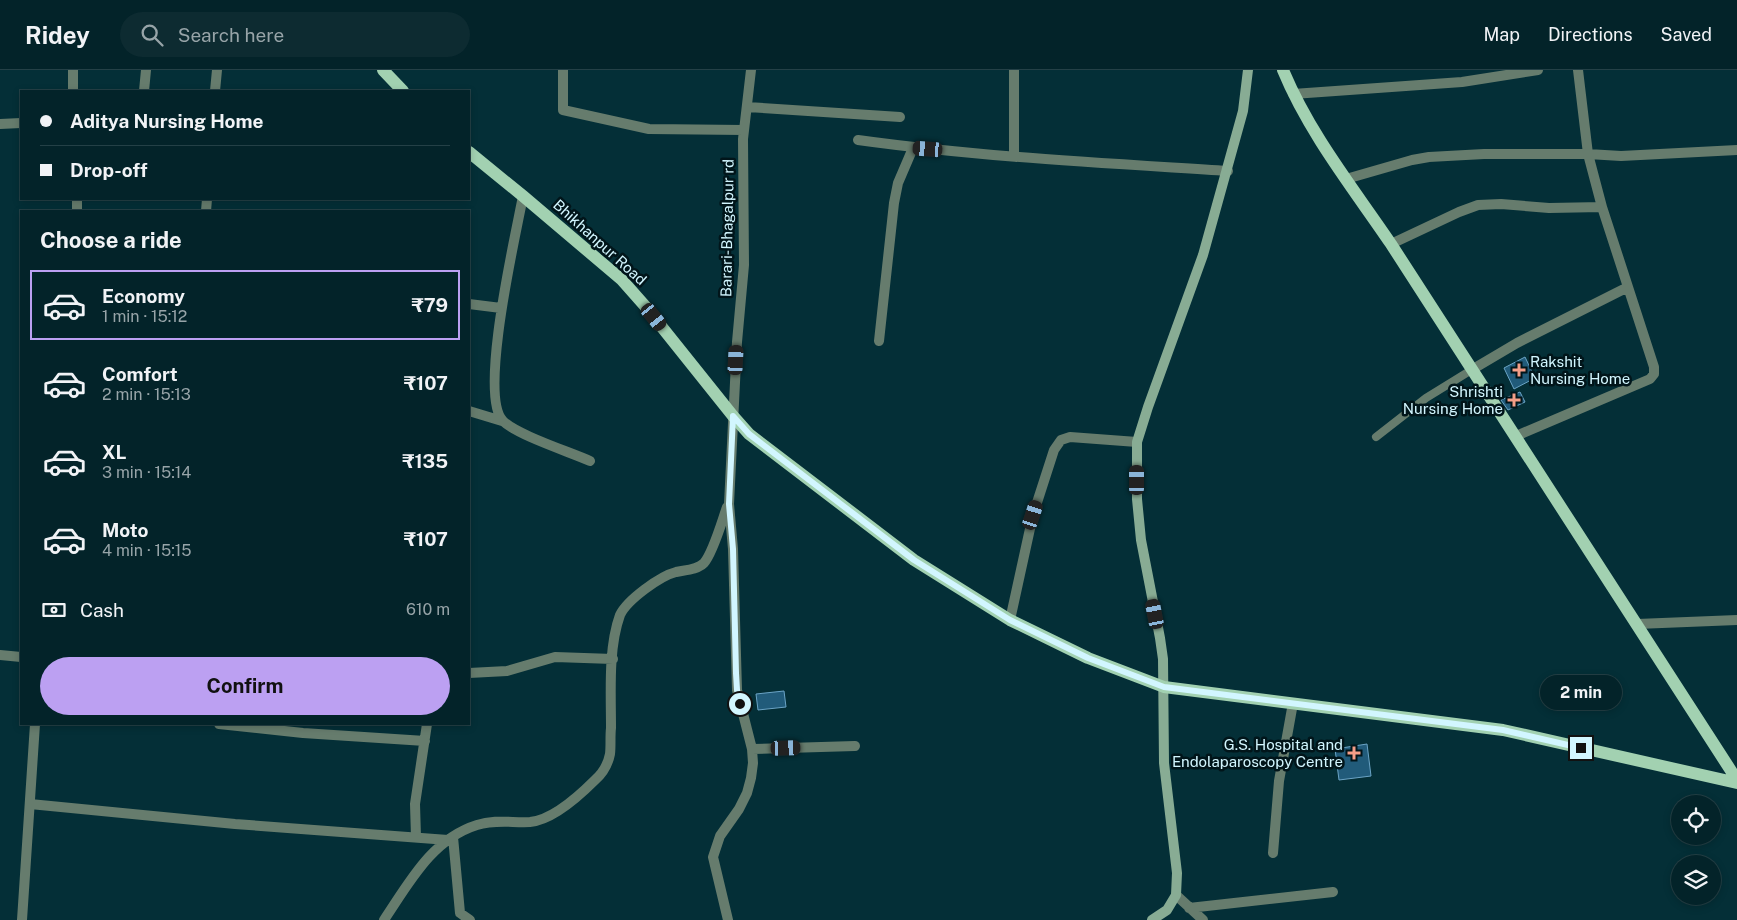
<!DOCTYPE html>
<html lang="en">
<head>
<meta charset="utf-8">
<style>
  :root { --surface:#032329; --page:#0d2b31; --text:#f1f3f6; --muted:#97a4a8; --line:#244046; --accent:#bca0f2 }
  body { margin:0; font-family:"Public Sans",sans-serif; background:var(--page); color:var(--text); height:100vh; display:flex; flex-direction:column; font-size:19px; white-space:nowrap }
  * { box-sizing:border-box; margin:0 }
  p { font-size:16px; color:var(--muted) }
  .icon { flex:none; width:28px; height:28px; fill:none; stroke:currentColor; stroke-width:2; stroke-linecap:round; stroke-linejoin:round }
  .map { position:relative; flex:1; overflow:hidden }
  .sheet { position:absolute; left:20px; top:140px; width:450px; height:515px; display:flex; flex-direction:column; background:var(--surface); border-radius:0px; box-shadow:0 2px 8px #0003,0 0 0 1px var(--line) }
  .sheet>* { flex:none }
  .guide { position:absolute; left:20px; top:20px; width:450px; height:110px; border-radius:0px; box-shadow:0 2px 8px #0003,0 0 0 1px var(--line); display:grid; align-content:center; height:110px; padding:0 20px; background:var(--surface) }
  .buttons { position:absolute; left:1671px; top:725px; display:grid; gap:10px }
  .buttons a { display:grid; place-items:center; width:50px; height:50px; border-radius:50%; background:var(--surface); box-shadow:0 2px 8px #0003,0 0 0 1px var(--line); font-size:25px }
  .end { position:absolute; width:22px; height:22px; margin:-11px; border:6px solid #d2f6ff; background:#111; box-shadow:0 0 0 2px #111 }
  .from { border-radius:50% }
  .bubble { position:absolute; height:35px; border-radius:18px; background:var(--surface); box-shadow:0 2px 8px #0003,0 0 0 1px var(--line); font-size:16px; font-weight:700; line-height:35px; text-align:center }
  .car { position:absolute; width:15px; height:30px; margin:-15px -8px; border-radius:6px; box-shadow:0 0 4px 1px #0007; background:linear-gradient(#222 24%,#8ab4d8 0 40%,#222 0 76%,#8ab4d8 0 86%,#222 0) }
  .guide b { display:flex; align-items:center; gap:18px; height:48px; font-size:19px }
  .guide b+b { border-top:1px solid var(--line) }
  .guide i { width:12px; height:12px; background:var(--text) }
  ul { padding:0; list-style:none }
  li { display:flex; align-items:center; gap:15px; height:70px; margin:0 10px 8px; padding:0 10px; border:2px solid transparent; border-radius:0px }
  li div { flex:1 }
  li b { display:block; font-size:19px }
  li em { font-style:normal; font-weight:700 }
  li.active { border-color:var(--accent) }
  li>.icon { width:45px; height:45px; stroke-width:1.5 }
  h2 { padding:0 20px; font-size:22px; line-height:60px }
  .pay { display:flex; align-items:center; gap:12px; height:55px; padding:0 20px; font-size:19px }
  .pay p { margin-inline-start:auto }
  .primary-button { display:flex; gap:10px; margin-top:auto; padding:10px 20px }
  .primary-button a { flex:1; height:58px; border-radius:30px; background:var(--accent); color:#111; font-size:20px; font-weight:700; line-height:58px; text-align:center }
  header { display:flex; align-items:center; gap:30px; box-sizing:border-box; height:70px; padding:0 25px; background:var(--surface); border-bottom:1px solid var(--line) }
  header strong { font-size:24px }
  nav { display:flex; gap:28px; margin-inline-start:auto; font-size:18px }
  .search { width:350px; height:45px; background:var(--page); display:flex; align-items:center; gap:12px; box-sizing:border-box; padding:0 18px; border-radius:28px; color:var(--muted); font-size:19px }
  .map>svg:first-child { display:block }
  .building { fill:#215b7a; stroke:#6ba4c6 }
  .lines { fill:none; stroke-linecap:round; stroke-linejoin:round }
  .lane { stroke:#667c6d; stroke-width:8 }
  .street { stroke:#667c6d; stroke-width:10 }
  .secondary { stroke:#88ac94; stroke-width:10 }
  .primary { stroke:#a2d1b1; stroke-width:12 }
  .route { stroke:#d2f6ff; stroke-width:6 }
  .poi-dot { fill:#f49e88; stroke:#01151a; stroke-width:2 }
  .labels { text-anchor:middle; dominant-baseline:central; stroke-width:5; stroke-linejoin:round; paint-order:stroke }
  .street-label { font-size:15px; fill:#d2f6ff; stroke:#01151a }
  .poi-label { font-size:15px; fill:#d2f6ff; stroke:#01151a; text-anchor:end }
</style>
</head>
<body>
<header>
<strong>Ridey</strong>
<div class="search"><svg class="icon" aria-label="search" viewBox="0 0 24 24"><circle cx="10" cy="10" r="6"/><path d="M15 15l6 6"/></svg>Search here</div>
<nav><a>Map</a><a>Directions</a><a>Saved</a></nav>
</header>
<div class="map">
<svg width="1737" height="850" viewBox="0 0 1737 850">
  <rect width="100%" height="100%" fill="#042f37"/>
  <!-- building -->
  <path class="building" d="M1525 287 1535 308 1514 319 1504 298Z
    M1520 322 1525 332 1508 340 1501 330Z
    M784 621 786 637 758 640 756 624Z
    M1367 674 1371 706 1339 710 1335 679Z"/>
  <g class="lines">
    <!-- lane -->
    <path class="lane" d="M1376 367 1426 328 1473 299"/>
    <!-- street -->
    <path class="street" d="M73 0V21
      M563 0V40L649 59 744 60
      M1014 0V86
      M144 21 146 0
      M215 21 217 0
      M1293 24 1462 12 1538 0
      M747 37 900 47
      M0 54 21 53
      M858 70C981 87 1104 93 1228 101
      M1346 109 1412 90 1429 87 1484 84H1588L1621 86 1737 80
      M523 126C516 164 478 326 503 351 517 365 570 382 590 391
      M77 129V141
      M206 141 207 129
      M1391 174 1459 142 1478 135 1501 134 1549 138 1602 137
      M469 234 501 238
      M879 271 894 133 898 113 913 78
      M1473 299 1517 273 1628 217
      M469 341 502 351
      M1516 366 1650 309 1654 304V297L1602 137 1588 84 1578 0
      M1010 550 1033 445 1054 380 1061 370 1070 367 1137 372
      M1637 554 1737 550
      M0 585 21 587
      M469 603 507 601 555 587 613 589
      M219 654 303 663 425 671
      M752 679 855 676
      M30 734 235 754 448 770
      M416 767 415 734 427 654
      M453 767 460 843 470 850
      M1273 783 1279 711 1293 633
      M1176 825 1203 850
      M1189 838 1333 822
      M22 850 35 654
      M384 850C409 813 432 769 477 755 495 749 513 753 530 752 553 750 579 726 595 710 603 703 608 694 610 684 611 676 610 666 611 658 611 623 608 578 620 545 627 530 660 506 676 502 685 500 697 500 704 493 713 483 722 451 727 437
      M728 850 713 787 720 766 739 739 747 723 751 708 753 693 752 679 737 620 733 479 729 434 737 272 744 195 743 69 751 0"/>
    <!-- secondary -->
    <path class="secondary" d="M1152 850 1167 840 1176 825 1177 803 1164 693 1163 589 1160 568 1141 470 1137 429V372L1148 337 1203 185 1243 41 1248 0"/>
    <!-- primary -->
    <path class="primary" d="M383 0 403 21
      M1283 0C1309 63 1353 118 1391 174L1737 710
      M469 82 523 126 622 210 645 236 733 346 749 364 914 490 1010 550 1088 588 1164 617 1503 660 1737 713"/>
  </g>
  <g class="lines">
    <!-- route -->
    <path class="route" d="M740 634 737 620 736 603 733 479 729 434 733 346 749 364 914 490 1010 550 1088 588 1164 617 1503 660 1581 678"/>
  </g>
  <!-- markers -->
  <g class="poi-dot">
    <path d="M1516.5 292.5h5v5h5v5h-5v5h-5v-5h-5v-5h5z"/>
    <path d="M1511.5 322.5h5v5h5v5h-5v5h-5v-5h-5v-5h5z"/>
    <path d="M1351.5 675.5h5v5h5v5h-5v5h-5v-5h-5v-5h5z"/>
  </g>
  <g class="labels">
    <!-- street labels -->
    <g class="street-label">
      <text transform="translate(727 158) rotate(-89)">Barari-Bhagalpur rd</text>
      <text transform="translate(600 172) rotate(42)">Bhikhanpur Road</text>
    </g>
    <!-- poi labels -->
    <g class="poi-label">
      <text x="1530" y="291" text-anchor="start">Rakshit<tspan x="1530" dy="17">Nursing Home</tspan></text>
      <text x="1503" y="321">Shrishti<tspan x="1503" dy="17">Nursing Home</tspan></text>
      <text x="1343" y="674">G.S. Hospital and<tspan x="1343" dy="17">Endolaparoscopy Centre</tspan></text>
    </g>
  </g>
</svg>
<div class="buttons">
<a><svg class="icon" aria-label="locate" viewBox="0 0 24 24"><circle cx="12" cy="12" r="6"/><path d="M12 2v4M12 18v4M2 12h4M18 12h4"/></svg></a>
<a><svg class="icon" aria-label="layers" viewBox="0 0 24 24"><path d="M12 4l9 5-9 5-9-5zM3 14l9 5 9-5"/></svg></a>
</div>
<i class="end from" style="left:740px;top:634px"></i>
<i class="end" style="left:1581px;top:678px"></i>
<div class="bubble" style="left:1540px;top:605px;width:82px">2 min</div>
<i class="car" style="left:928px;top:79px;rotate:274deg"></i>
<i class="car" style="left:654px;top:247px;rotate:141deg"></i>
<i class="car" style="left:736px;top:290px;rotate:3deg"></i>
<i class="car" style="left:1137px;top:410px;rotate:0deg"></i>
<i class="car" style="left:1033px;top:445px;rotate:18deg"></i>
<i class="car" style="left:1155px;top:544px;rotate:349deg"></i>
<i class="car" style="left:786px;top:678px;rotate:88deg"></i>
<div class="guide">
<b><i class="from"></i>Aditya Nursing Home</b>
<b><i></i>Drop-off</b>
</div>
<section class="sheet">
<h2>Choose a ride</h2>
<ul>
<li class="active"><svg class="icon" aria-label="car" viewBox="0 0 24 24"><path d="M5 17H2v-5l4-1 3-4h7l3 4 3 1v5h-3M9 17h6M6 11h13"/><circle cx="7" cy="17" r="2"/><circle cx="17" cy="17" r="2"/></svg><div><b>Economy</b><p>1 min · 15:12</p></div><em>₹79</em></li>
<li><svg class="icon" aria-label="car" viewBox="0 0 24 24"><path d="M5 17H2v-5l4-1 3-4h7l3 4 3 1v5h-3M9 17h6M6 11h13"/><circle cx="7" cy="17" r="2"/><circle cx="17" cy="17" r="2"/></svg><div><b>Comfort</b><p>2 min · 15:13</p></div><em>₹107</em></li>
<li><svg class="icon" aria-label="car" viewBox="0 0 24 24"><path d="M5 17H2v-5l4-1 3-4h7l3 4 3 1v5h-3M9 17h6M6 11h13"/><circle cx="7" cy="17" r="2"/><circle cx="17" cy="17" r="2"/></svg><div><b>XL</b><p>3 min · 15:14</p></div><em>₹135</em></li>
<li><svg class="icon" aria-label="car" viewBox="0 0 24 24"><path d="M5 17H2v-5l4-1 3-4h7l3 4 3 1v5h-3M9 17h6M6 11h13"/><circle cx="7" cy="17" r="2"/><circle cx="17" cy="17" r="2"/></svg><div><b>Moto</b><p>4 min · 15:15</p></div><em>₹107</em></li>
</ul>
<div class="pay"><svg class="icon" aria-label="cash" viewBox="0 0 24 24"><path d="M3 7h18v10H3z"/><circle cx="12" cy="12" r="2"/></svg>Cash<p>610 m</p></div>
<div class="primary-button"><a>Confirm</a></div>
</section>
</div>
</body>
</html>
